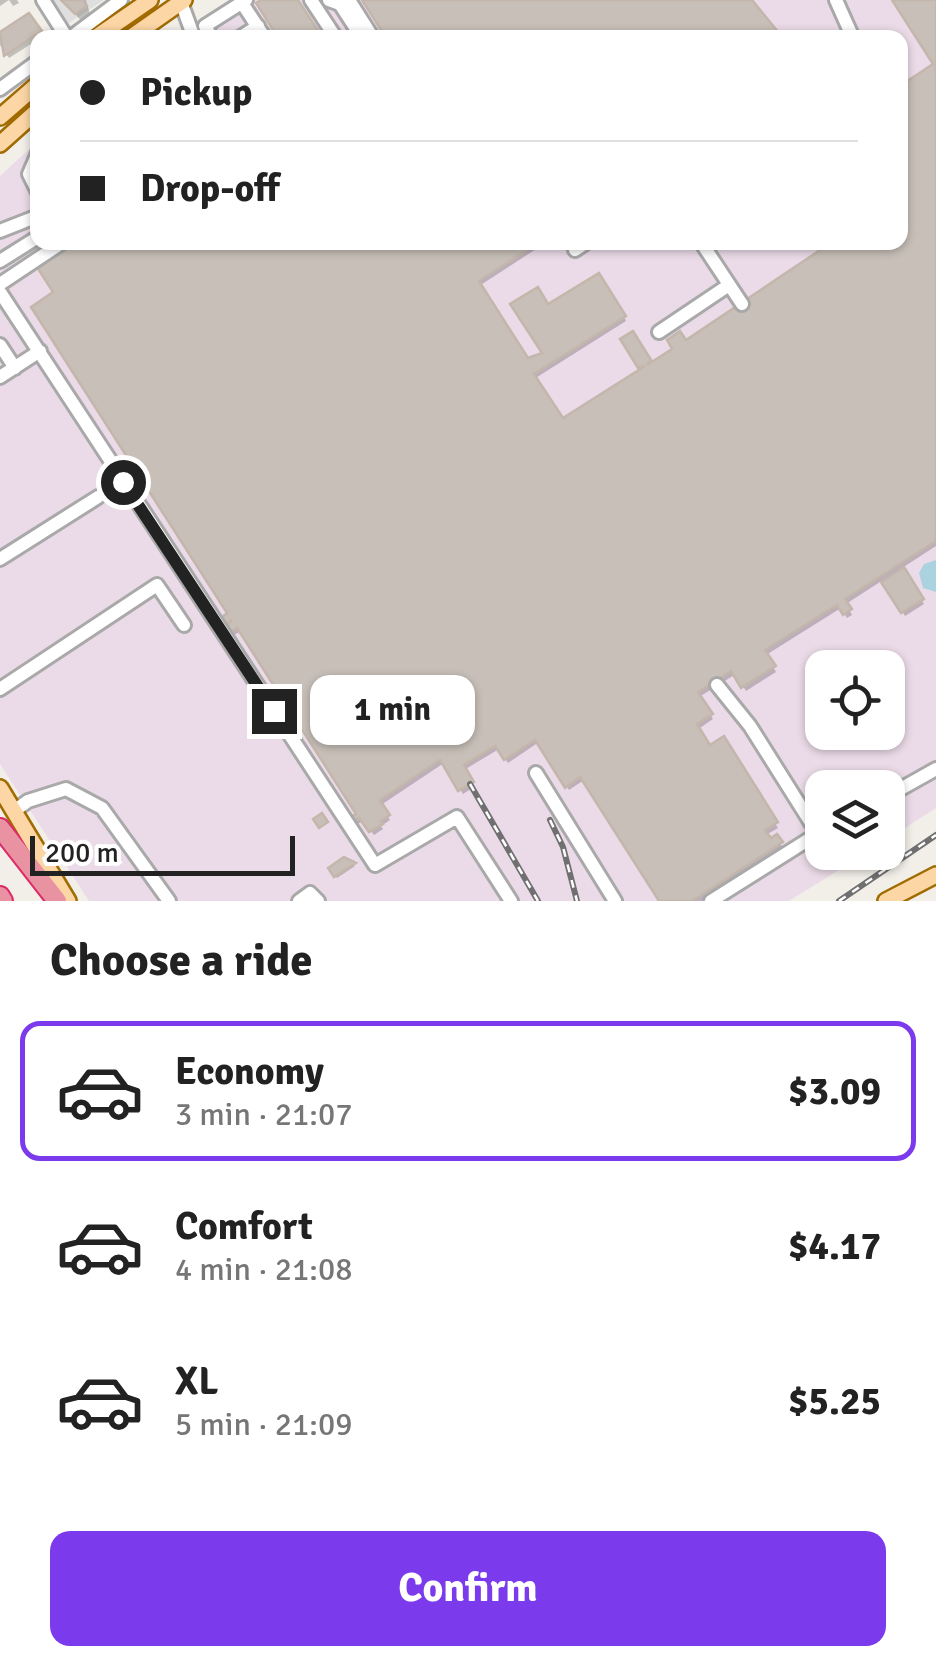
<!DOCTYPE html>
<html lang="en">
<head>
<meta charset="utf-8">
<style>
  :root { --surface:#fff; --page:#f6f6f6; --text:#222; --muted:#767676; --line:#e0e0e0; --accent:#7c3aed }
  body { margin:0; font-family:Signika,sans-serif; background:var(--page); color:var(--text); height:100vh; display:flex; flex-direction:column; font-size:38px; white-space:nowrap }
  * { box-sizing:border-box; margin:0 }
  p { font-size:32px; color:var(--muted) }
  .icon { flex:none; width:55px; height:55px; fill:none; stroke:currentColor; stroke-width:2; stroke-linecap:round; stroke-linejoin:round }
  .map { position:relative; height:901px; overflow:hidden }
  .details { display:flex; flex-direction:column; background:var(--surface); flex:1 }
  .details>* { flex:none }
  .guide { position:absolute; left:30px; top:30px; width:878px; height:220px; border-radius:20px; box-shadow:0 2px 8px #0004; display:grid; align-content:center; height:220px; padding:0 50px; background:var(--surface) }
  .fabs { position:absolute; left:805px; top:650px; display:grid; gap:20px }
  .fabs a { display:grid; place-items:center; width:100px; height:100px; border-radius:20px; background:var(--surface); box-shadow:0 2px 8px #0004; font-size:50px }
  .scale { position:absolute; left:30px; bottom:25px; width:265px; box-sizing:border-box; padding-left:10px; border:5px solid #222; border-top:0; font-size:28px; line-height:35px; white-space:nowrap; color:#222; -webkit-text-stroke:8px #fff; paint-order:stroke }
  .end { position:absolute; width:45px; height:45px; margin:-22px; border:12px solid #222; background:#fff; box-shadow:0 0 0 5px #fff }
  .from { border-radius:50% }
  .bubble { position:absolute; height:70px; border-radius:20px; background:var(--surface); box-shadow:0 2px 8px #0004; font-size:32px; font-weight:800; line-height:70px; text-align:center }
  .guide b { display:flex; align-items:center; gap:35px; height:95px; font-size:38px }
  .guide b+b { border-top:2px solid var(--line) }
  .guide i { width:25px; height:25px; background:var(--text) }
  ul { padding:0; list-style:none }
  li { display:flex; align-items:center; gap:30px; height:140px; margin:0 20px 15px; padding:0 30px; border:5px solid transparent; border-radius:20px }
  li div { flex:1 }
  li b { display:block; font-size:38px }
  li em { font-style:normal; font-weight:800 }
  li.active { border-color:var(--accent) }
  li>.icon { width:90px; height:90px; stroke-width:1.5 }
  h2 { padding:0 50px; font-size:45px; line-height:120px }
  .button { display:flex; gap:20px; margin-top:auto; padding:20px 50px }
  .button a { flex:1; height:115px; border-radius:20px; background:var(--accent); color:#fff; font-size:40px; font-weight:800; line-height:115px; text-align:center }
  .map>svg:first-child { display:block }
  .residential { fill:#e0dfdf }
  .industrial { fill:#ebdbe8; fill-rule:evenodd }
  .water { fill:#aad3df }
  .shadow { fill:#0003 }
  .building { fill:#c7bfb8; stroke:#c4b6ab; stroke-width:2.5 }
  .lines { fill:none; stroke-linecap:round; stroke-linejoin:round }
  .minor-casing { stroke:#a9a9a9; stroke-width:18 }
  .major-casing { stroke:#a06b00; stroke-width:20 }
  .highway-casing { stroke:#dc2a67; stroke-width:22 }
  .minor { stroke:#fff; stroke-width:12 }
  .major { stroke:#fcd6a4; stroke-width:15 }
  .highway { stroke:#e892a2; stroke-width:18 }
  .rail-casing { stroke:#707070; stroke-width:6 }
  .rail { stroke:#fff; stroke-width:2.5; stroke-dasharray:8; stroke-linecap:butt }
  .route { stroke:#222; stroke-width:12 }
</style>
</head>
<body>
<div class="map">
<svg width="936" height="901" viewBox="0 0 936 901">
  <rect width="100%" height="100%" fill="#f2efe9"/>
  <!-- residential -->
  <path class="residential" d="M50 0H104L66 25Z"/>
  <!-- industrial -->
  <path class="industrial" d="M231 0H936V808L888 839V788H822V852L866 853 789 901H89L0 764V176L37 142 38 242H900V38L172 37ZM822 668H888V732H822Z"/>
  <!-- water -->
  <path class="water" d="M936 560V592L923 588 919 573 924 564Z"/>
  <!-- shadow -->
  <path class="shadow" d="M0 0H17L19 3 13 6 9 0 0 6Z
    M63 0H86L91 18 83 23Z
    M29 16 42 37 9 58 0 45V35Z
    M936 66V546L902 568 924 604 905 616 883 580 846 604 852 615 847 618 841 608 766 655 776 672 746 691 736 674 699 697 713 719 697 730 709 748 723 739 778 828 766 835 770 841 776 837 783 848 701 901H661L584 780 569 790 539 742 508 763 499 749 464 770 474 787 463 794 444 763 381 805 390 820 381 826 383 829 374 835 363 821 354 826 351 820 359 815 241 631 234 635 226 623 230 614 56 293 80 242H547L479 286 527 361 546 354 548 308 624 317 626 321 534 379 563 421 642 371 623 340 632 334 651 365 685 343 900 242V89Z
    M344 860 355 866 337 878 331 869Z"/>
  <!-- building -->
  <path class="building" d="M61 0H83L87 6 75 14Z
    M261 0H298L323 38H278L256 3Z
    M362 0H752L783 38H386Z
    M892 0H936V541L845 599 852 609 843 615 837 605 765 650 776 666 741 688 731 671 698 692 713 714 697 724 710 745 724 736 778 822 765 830 771 838 777 834 783 842 692 901H659L580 777 565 788 535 740 504 760 495 746 464 765 474 782 458 791 440 760 380 800 390 815 381 821 383 824 369 832 359 818 350 824 347 819 356 814 237 628 230 633 226 627 232 620 225 625 221 618 227 613 31 307 53 292 37 267 75 242H539L479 281 528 358 542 353 510 304 538 287 548 304 599 273 626 316 534 374 563 418 645 366 638 368 620 339 633 331 651 360 647 365 672 349 667 340 680 331 686 340 832 242H900V86L933 64Z
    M29 13 42 31 4 56 0 32Z
    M904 567 924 599 901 613 881 582Z
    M322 813 328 822 319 828 313 819Z
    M344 857 356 863 334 877 328 868Z"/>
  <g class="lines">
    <!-- minor casing -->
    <g class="minor-casing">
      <path id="minor" d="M43 0 67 38
        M311 0 336 38
        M329 0 340 4 362 38
        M349 0 373 38
        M836 0 853 38
        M181 2 194 38
        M242 3 265 38
        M70 38 121 0
        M212 38 205 26 246 0
        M239 38 258 26
        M0 89 38 61
        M38 153 29 174 38 192
        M0 231 38 216
        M701 242 742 304
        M575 250 587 242
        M0 261 38 237
        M0 284 63 242
        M0 292 375 865 457 817 511 901
        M659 332 729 285
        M0 345 15 368
        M0 377 40 351
        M0 559 98 497
        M717 685 750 726 818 834
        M0 689 157 585 184 625
        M536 773 615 901
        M888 796 936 769
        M14 811 28 801 66 789 102 808 169 901
        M299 901 310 893 318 901
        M711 901 822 831"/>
    </g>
    <!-- major casing -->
    <g class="major-casing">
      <path id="major" d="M95 38 150 0
        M130 38 184 0
        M0 117 38 84
        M0 144 38 110
        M0 788 68 901
        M886 901 936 875"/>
    </g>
    <!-- highway casing -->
    <g class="highway-casing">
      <path id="highway" d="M0 828 57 901
        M0 896 3 901"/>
    </g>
    <!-- minor -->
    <use href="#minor" class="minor"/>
    <!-- major -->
    <use href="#major" class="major"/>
    <!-- highway -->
    <use href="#highway" class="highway"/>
    <!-- rail casing -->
    <g class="rail-casing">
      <path id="rail" d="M470 784 538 901
        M550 820 563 847 577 901
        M839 901 936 835"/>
    </g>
    <!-- rail -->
    <use href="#rail" class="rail"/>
  </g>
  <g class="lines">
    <!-- route -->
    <path class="route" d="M123 482 274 711"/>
  </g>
</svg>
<div class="fabs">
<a><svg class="icon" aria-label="locate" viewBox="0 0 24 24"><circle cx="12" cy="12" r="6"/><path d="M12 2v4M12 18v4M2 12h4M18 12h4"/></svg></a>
<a><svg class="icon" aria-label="layers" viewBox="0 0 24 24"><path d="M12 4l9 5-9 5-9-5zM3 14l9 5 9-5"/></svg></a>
</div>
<div class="scale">200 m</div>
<i class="end from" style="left:123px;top:482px"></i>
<i class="end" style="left:274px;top:711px"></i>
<div class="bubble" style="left:310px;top:675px;width:165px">1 min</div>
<div class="guide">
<b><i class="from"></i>Pickup</b>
<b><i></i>Drop-off</b>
</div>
</div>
<section class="details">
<h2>Choose a ride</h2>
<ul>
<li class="active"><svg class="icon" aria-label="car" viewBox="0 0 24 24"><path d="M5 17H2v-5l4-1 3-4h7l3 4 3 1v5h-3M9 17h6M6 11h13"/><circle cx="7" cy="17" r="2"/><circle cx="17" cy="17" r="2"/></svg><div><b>Economy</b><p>3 min · 21:07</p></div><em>$3.09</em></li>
<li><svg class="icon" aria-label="car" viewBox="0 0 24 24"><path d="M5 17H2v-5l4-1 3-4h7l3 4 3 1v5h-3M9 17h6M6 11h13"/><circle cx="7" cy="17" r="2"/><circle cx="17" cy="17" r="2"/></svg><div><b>Comfort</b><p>4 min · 21:08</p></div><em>$4.17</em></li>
<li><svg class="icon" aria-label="car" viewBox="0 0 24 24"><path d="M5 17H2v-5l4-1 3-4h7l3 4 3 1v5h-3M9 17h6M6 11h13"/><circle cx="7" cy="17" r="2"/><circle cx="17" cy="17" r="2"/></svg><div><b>XL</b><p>5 min · 21:09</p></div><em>$5.25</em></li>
</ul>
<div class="button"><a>Confirm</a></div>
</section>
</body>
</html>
